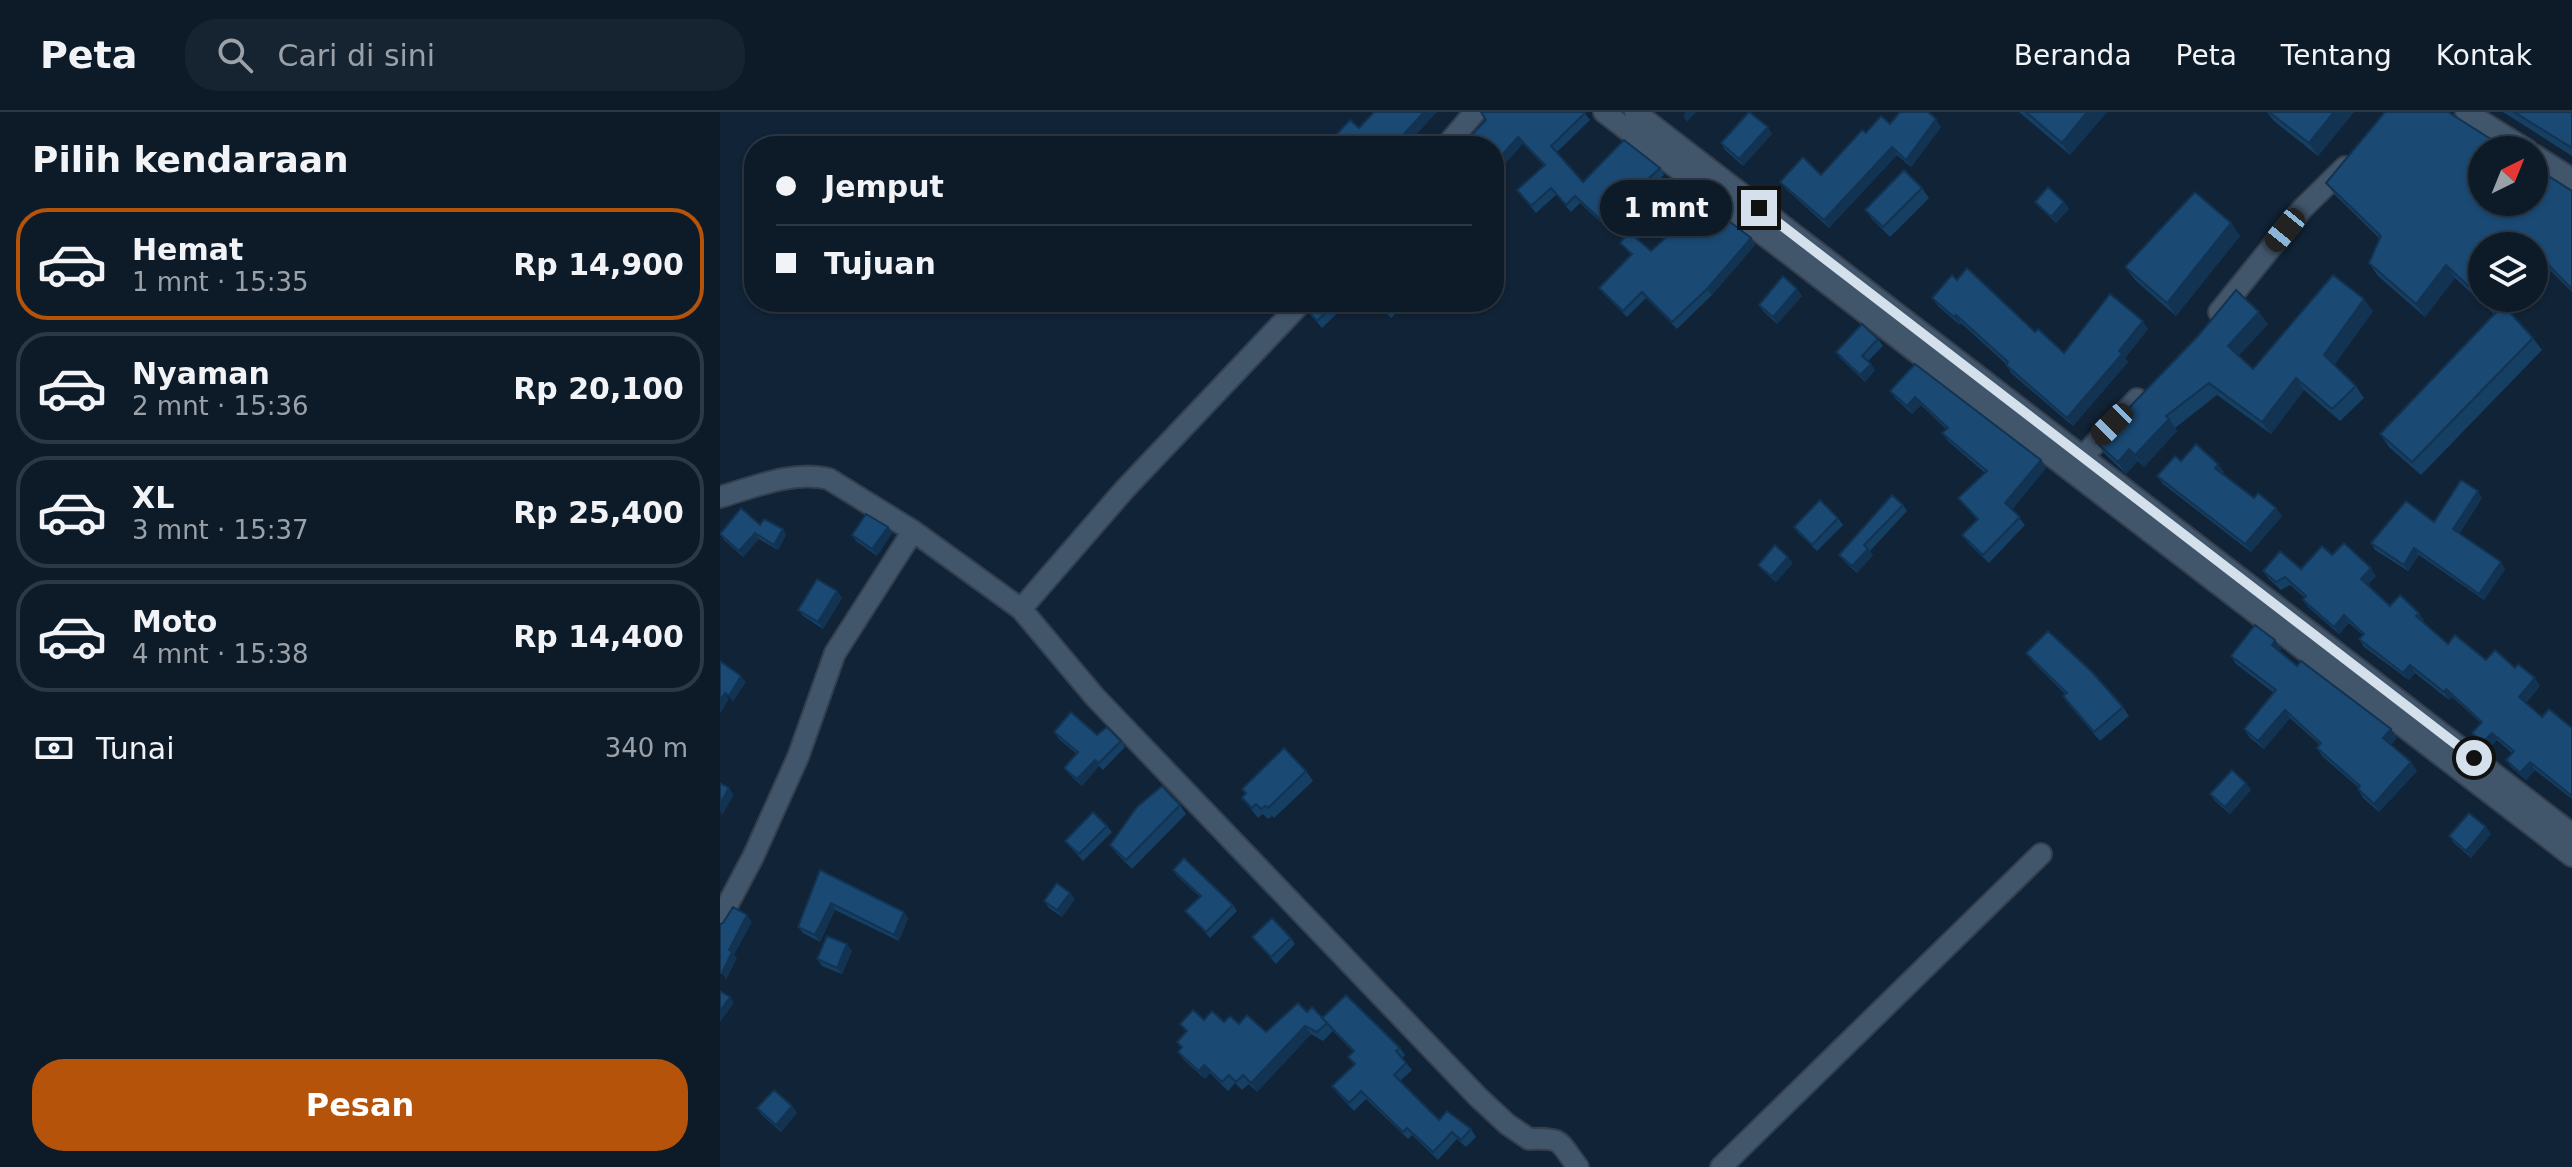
<!DOCTYPE html>
<html lang="id">
<head>
<meta charset="utf-8">
<style>
  :root { --surface:#0d1a28; --page:#162330; --text:#f1f3f6; --muted:#9aa1a8; --line:#2d3845; --accent:#b45309 }
  body { margin:0; font-family:"DejaVu Sans",sans-serif; background:var(--page); color:var(--text); height:100vh; display:flex; flex-direction:column; font-size:30px; white-space:nowrap }
  * { box-sizing:border-box; margin:0 }
  p { font-size:26px; color:var(--muted) }
  .icon { flex:none; width:44px; height:44px; fill:none; stroke:currentColor; stroke-width:2; stroke-linecap:round; stroke-linejoin:round }
  .map { position:relative; flex:1; overflow:hidden }
  .side { display:flex; flex-direction:column; background:var(--surface); width:720px }
  .side>* { flex:none }
  .banner { position:absolute; left:24px; top:24px; width:760px; height:176px; border-radius:32px; box-shadow:0 2px 6px #0004,0 0 0 2px var(--line); display:grid; align-content:center; height:176px; padding:0 32px; background:var(--surface) }
  .needle { width:52px; rotate:43deg }
  .fabs { position:absolute; left:1748px; top:24px; display:grid; gap:16px }
  .fabs a { display:grid; place-items:center; width:80px; height:80px; border-radius:50%; background:var(--surface); box-shadow:0 2px 6px #0004,0 0 0 2px var(--line); font-size:40px }
  .end { position:absolute; width:36px; height:36px; margin:-18px; border:10px solid #d4e0ec; background:#111; box-shadow:0 0 0 4px #111 }
  .from { border-radius:50% }
  .bubble { position:absolute; height:56px; border-radius:28px; background:var(--surface); box-shadow:0 2px 6px #0004,0 0 0 2px var(--line); font-size:26px; font-weight:800; line-height:56px; text-align:center }
  .car { position:absolute; width:24px; height:48px; margin:-24px -12px; border-radius:10px; box-shadow:0 0 6px 2px #0007; background:linear-gradient(#222 24%,#8ab4d8 0 40%,#222 0 76%,#8ab4d8 0 86%,#222 0) }
  .banner b { display:flex; align-items:center; gap:28px; height:76px; font-size:30px }
  .banner b+b { border-top:2px solid var(--line) }
  .banner i { width:20px; height:20px; background:var(--text) }
  ul { padding:0; list-style:none }
  li { display:flex; align-items:center; gap:24px; height:112px; margin:0 16px 12px; padding:0 16px; border:4px solid var(--line); border-radius:32px }
  li div { flex:1 }
  li b { display:block; font-size:30px }
  li em { font-style:normal; font-weight:800 }
  li.active { border-color:var(--accent) }
  li>.icon { width:72px; height:72px; stroke-width:1.5 }
  h2 { padding:0 32px; font-size:36px; line-height:96px }
  .pay { display:flex; align-items:center; gap:20px; height:88px; padding:0 32px; font-size:30px }
  .pay p { margin-inline-start:auto }
  .cta { display:flex; gap:16px; margin-top:auto; padding:16px 32px }
  .cta a { flex:1; height:92px; border-radius:32px; background:var(--accent); color:#fff; font-size:32px; font-weight:800; line-height:92px; text-align:center }
  header { display:flex; align-items:center; gap:48px; box-sizing:border-box; height:112px; padding:0 40px; background:var(--surface); border-bottom:2px solid var(--line) }
  header strong { font-size:38px }
  nav { display:flex; gap:44px; margin-inline-start:auto; font-size:28px }
  .search { width:560px; height:72px; background:var(--page); display:flex; align-items:center; gap:20px; box-sizing:border-box; padding:0 28px; border-radius:32px; color:var(--muted); font-size:30px }
  main { display:flex; flex:1; min-height:0 }
  .map>svg:first-child { display:block }
  .lines { fill:none; stroke-linecap:round; stroke-linejoin:round }
  .minor-casing { stroke:#333f4e; stroke-width:24 }
  .tertiary-casing { stroke:#333f4e; stroke-width:24 }
  .minor { stroke:#42566b; stroke-width:20 }
  .tertiary { stroke:#42566b; stroke-width:20 }
  .wall { fill:#163f64 }
  .shaded-wall { fill:#123351 }
  .building { fill:#1a4974; stroke:#123351; stroke-width:2 }
  .route { stroke:#d4e0ec; stroke-width:10 }
</style>
</head>
<body>
<header>
<strong>Peta</strong>
<div class="search"><svg class="icon" aria-label="search" viewBox="0 0 24 24"><circle cx="10" cy="10" r="6"/><path d="M15 15l6 6"/></svg>Cari di sini</div>
<nav><a>Beranda</a><a>Peta</a><a>Tentang</a><a>Kontak</a></nav>
</header>
<main>
<section class="side">
<h2>Pilih kendaraan</h2>
<ul>
<li class="active"><svg class="icon" aria-label="car" viewBox="0 0 24 24"><path d="M5 17H2v-5l4-1 3-4h7l3 4 3 1v5h-3M9 17h6M6 11h13"/><circle cx="7" cy="17" r="2"/><circle cx="17" cy="17" r="2"/></svg><div><b>Hemat</b><p>1 mnt · 15:35</p></div><em>Rp 14,900</em></li>
<li><svg class="icon" aria-label="car" viewBox="0 0 24 24"><path d="M5 17H2v-5l4-1 3-4h7l3 4 3 1v5h-3M9 17h6M6 11h13"/><circle cx="7" cy="17" r="2"/><circle cx="17" cy="17" r="2"/></svg><div><b>Nyaman</b><p>2 mnt · 15:36</p></div><em>Rp 20,100</em></li>
<li><svg class="icon" aria-label="car" viewBox="0 0 24 24"><path d="M5 17H2v-5l4-1 3-4h7l3 4 3 1v5h-3M9 17h6M6 11h13"/><circle cx="7" cy="17" r="2"/><circle cx="17" cy="17" r="2"/></svg><div><b>XL</b><p>3 mnt · 15:37</p></div><em>Rp 25,400</em></li>
<li><svg class="icon" aria-label="car" viewBox="0 0 24 24"><path d="M5 17H2v-5l4-1 3-4h7l3 4 3 1v5h-3M9 17h6M6 11h13"/><circle cx="7" cy="17" r="2"/><circle cx="17" cy="17" r="2"/></svg><div><b>Moto</b><p>4 mnt · 15:38</p></div><em>Rp 14,400</em></li>
</ul>
<div class="pay"><svg class="icon" aria-label="cash" viewBox="0 0 24 24"><path d="M3 7h18v10H3z"/><circle cx="12" cy="12" r="2"/></svg>Tunai<p>340 m</p></div>
<div class="cta"><a>Pesan</a></div>
</section>
<div class="map">
<svg width="1852" height="1055" viewBox="0 0 1852 1055">
  <rect width="100%" height="100%" fill="#112336"/>
  <g class="lines">
    <!-- minor casing -->
    <g class="minor-casing">
      <path id="minor" d="M884 0 1852 744
        M915 0 1852 722
        M726 34 755 0
        M1499 200 1583 96 1625 55
        M1354 354 1417 287
        M0 385C34 375 74 358 109 367L193 419 301 497 375 585 758 985 787 1012 809 1027C844 1026 837 1028 858 1055
        M301 497 405 377 582 190
        M0 807 33 745 78 645 115 541 193 419
        M1001 1055 1321 742"/>
    </g>
    <!-- tertiary casing -->
    <g class="tertiary-casing">
      <path id="tertiary" d="M1746 0 1807 38
        M1814 43 1852 67"/>
    </g>
    <!-- minor -->
    <use href="#minor" class="minor"/>
    <!-- tertiary -->
    <use href="#tertiary" class="tertiary"/>
  </g>
  <!-- wall -->
  <path class="wall" d="M864 0 870 8 837 40 863 70 940 56 944 63 887 116 860 91 851 100 836 83 816 101 797 78 824 54 803 32 774 34Z
    M1299 0H1387L1350 43Z
    M1547 0H1634L1598 44 1554 9Z
    M1783 0H1852V44Z
    M1170 12 1221 15 1191 55 1177 43 1109 116 1066 77 1060 70 1101 63 1146 21Z
    M1048 15 1052 22 1023 54 1005 38 1001 31Z
    M1606 71 1852 79V180L1831 159 1762 186H1807L1792 203 1813 226 1822 238 1701 363 1669 335 1660 322 1774 202 1735 166 1705 205 1658 164 1649 151 1660 127 1615 83Z
    M1202 76 1209 86 1170 125 1152 107 1145 98Z
    M1315 90H1344L1349 97 1336 111 1320 96Z
    M990 98 1031 126 1035 133 992 183 957 217 926 186 907 205 884 182 879 176 911 143 900 131 931 139 949 123 932 106 927 100Z
    M1511 111 1520 124 1456 204 1415 168 1405 155Z
    M1237 168 1344 241 1428 217 1405 246 1408 250 1353 314 1291 261 1286 252 1241 211 1240 213 1218 194 1212 186Z
    M1077 177 1082 184 1057 212 1043 199 1039 193Z
    M585 190H629L602 216 584 195Z
    M656 190H688L671 206Z
    M1653 199 1614 253 1636 274 1644 286 1620 309 1584 278 1551 322 1497 283 1455 316 1457 319 1424 355 1418 349 1406 362 1384 341 1376 330 1539 200 1548 212 1519 243 1533 257Z
    M1158 227 1163 234 1148 249 1155 258 1145 270 1120 246 1116 240Z
    M1195 252 1326 356 1292 397 1305 413 1269 451 1248 431 1242 423 1257 408 1238 386 1265 361 1228 329 1222 321 1226 317 1201 293 1192 302 1176 287 1170 279Z
    M1461 349 1498 352 1504 360 1502 362 1534 386 1556 396 1562 404 1531 440 1443 372 1437 364Z
    M1762 386 1739 422 1781 450 1785 457 1764 488 1699 443 1688 459 1655 438 1651 431 1714 410Z
    M1183 393 1187 399 1150 439 1153 443 1137 461 1124 449 1119 443Z
    M1118 406 1123 413 1097 439 1078 421 1074 415Z
    M40 413 63 417 66 423 58 438 39 427 23 445 4 428 0 422Z
    M168 415 172 421 157 444 136 429 132 423Z
    M1073 451 1056 470 1043 459 1038 453Z
    M1581 457 1656 464 1648 473 1670 494 1704 508 1703 510 1728 532 1766 548 1795 556 1820 574 1806 591 1822 605 1852 616V687L1815 658 1806 668 1791 655 1786 648 1792 641 1777 628 1768 638 1758 628 1752 621 1761 611 1732 585 1729 588 1695 561 1689 568 1644 535 1639 527 1643 523 1629 511 1619 522 1588 495 1583 488 1585 486 1570 473 1561 478 1548 466 1543 459Z
    M117 479 122 486 103 517 83 504 78 498Z
    M1555 528 1561 537 1559 539 1577 554 1677 626 1671 633 1691 650 1697 659 1659 700 1643 686 1638 677 1639 676 1602 644 1597 636 1600 633 1570 606 1544 637 1530 626 1524 617 1554 581 1516 552 1511 544Z
    M1306 541 1403 595 1409 604 1380 629 1349 593 1343 584 1345 582 1312 549Z
    M334 620 377 623 401 629 405 635 383 658 379 654 362 674 349 662 344 656 357 642 339 627Z
    M586 659 593 669 554 706 552 704 548 707 543 702 538 706 522 686 525 682 522 677Z
    M1526 671 1531 678 1510 702 1495 689 1490 682Z
    M460 693 466 702 412 757 397 742 390 733Z
    M387 714 392 720 363 749 350 735 345 729Z
    M1766 715 1771 722 1751 746 1734 731 1729 724Z
    M100 758 188 806 179 829 115 798 100 830 83 821 78 815Z
    M453 758 513 793 517 799 490 826 465 799 480 785 457 764Z
    M355 787 342 805 329 796 324 789Z
    M532 825 571 826 575 832 556 852Z
    M132 839 122 862 102 854 97 847Z
    M587 900 680 936 685 943 682 946 692 958 680 969 719 1008 751 1017 756 1025 746 1035 737 1027 718 1048 692 1023 688 1027 646 987 634 999 618 982 612 974 634 953 628 945 633 940 612 918 613 919 603 929 591 922 537 980 529 972 522 978 515 971 508 979 490 961 485 967 464 948 458 940 461 936 457 930 466 920 460 912 484 908 519 912 546 920Z
    M72 994 77 1001 61 1020 42 1003 37 996Z"/>
  <!-- shaded-wall -->
  <path class="shaded-wall" d="M704 0H717L686 34H673Z
    M966 0H976L967 10 963 4Z
    M1367 0H1387L1350 43 1342 31Z
    M1614 0H1634L1598 44 1589 31Z
    M1216 7 1221 15 1191 55 1186 48Z
    M1048 15 1052 22 1023 54 1019 47Z
    M798 25 803 32 774 64V52Z
    M1172 35 1177 43 1109 116 1104 108Z
    M1344 90 1349 97 1336 111 1331 105Z
    M1511 111 1520 124 1456 204 1447 191Z
    M1031 126 1035 133 992 183 987 177Z
    M1822 146 1831 159 1814 178V156Z
    M1726 153 1735 166 1705 205 1696 192Z
    M1077 177 1082 184 1057 212 1053 205Z
    M1787 186H1807L1784 212 1775 199Z
    M1644 187 1653 199 1613 255 1604 243Z
    M1539 200 1548 212 1517 246 1508 234Z
    M1236 203 1241 211 1240 213 1234 205Z
    M1423 209 1428 217 1405 246 1408 250 1353 314 1347 306Z
    M1151 252 1155 258 1145 270 1140 263Z
    M1576 266 1584 278 1551 322 1542 310Z
    M1195 285 1201 293 1192 302 1187 294Z
    M1449 307 1457 319 1424 355 1415 343Z
    M1409 337 1418 349 1406 362 1398 350Z
    M1321 348 1326 356 1291 399 1285 391Z
    M1498 352 1504 360 1500 364 1495 356Z
    M1758 379 1762 386 1737 424 1733 417Z
    M1556 396 1562 404 1531 440 1525 432Z
    M168 415 172 421 157 444 152 437Z
    M63 417 66 423 58 438 54 433Z
    M35 421 39 427 23 445 19 439Z
    M1694 436 1699 443 1688 459 1684 453Z
    M1148 437 1153 443 1137 461 1132 454Z
    M1068 445 1073 451 1056 470 1051 464Z
    M1781 450 1785 457 1764 488 1759 482Z
    M1651 456 1656 464 1646 475 1641 467Z
    M117 479 122 486 103 517 98 510Z
    M1699 501 1704 508 1701 511 1696 504Z
    M1624 503 1629 511 1619 522 1614 515Z
    M1555 528 1561 537 1558 541 1552 533Z
    M1690 553 1695 561 1689 568 1683 561Z
    M21 564 26 570 13 590 9 584Z
    M1815 566 1820 574 1804 593 1799 585Z
    M1726 577 1732 585 1729 588 1724 580Z
    M5 581 9 587 0 602V589Z
    M1565 598 1570 606 1544 637 1538 629Z
    M1671 617 1677 626 1669 635 1663 626Z
    M1772 621 1777 628 1768 638 1763 630Z
    M375 648 379 654 362 674 357 667Z
    M1691 650 1697 659 1659 700 1654 692Z
    M1810 650 1815 658 1806 668 1800 661Z
    M1526 671 1531 678 1510 702 1505 695Z
    M9 676 14 683 2 703 0 699V692Z
    M1766 715 1771 722 1751 746 1746 739Z
    M350 781 355 787 342 805 337 798Z
    M111 791 115 798 100 830 95 823Z
    M184 800 188 806 179 829 174 823Z
    M27 803 32 810 14 843 17 846 6 868 2 861 9 838Z
    M127 832 132 839 122 862 117 856Z
    M10 885 14 891 0 910V899Z
    M585 914 591 922 537 980 531 971Z
    M484 953 490 961 485 967 479 959Z
    M72 994 77 1001 61 1020 56 1013Z"/>
  <!-- building -->
  <path class="building" d="M654 0H704L673 34 666 29 661 34H606L630 8 639 16Z
    M761 0H864L865 1 831 34 863 70 904 28 940 56 882 109 855 84 846 93 831 76 811 94 797 78 825 53 798 25 774 52V34H741L766 8Z
    M1029 0 1048 15 1019 47 1001 31Z
    M1180 0H1208L1216 7 1186 48 1172 35 1104 108 1060 70 1083 45 1101 63 1142 18 1146 21 1161 4 1170 12Z
    M1306 0H1367L1342 31Z
    M1549 0H1614L1589 31Z
    M1665 0H1728L1788 38H1762V90H1814V55L1852 79V177L1822 146 1814 156V134H1762V186H1787L1775 199 1726 153 1696 192 1649 151 1661 124 1606 71Z
    M1794 0H1852V36Z
    M1184 58 1202 76 1163 115 1145 98Z
    M955 68 990 98 992 96 1031 126 987 177 952 210 922 180 903 199 879 176 912 142 900 131 909 120 931 139 950 122 927 100Z
    M1328 75 1344 90 1331 105 1315 90Z
    M1475 80 1511 111 1447 191 1405 155Z
    M1247 156 1315 220 1318 217 1344 241 1390 182 1423 209 1399 239 1402 242 1347 306 1286 253 1288 250 1236 203 1234 205 1212 186 1232 163 1237 168Z
    M1613 163 1644 187 1604 243 1636 274 1612 297 1576 266 1542 310 1489 271 1446 304 1449 307 1415 343 1409 337 1398 350 1376 330 1478 224 1516 178 1539 200 1508 234 1533 257Z
    M1063 164 1077 177 1053 205 1039 193Z
    M585 190H617L597 209 584 195Z
    M658 190H676L667 199Z
    M1783 193 1813 226 1692 350 1660 322Z
    M1142 212 1158 227 1142 244 1151 252 1140 263 1116 240Z
    M1195 252 1321 348 1285 391 1300 405 1263 443 1242 423 1258 407 1238 386 1267 359 1222 321 1228 316 1195 285 1187 294 1170 279Z
    M1476 332 1498 352 1495 356 1534 386 1538 381 1556 396 1525 432 1437 364 1455 344 1461 349Z
    M1741 368 1758 379 1733 417 1781 450 1759 482 1694 436 1684 453 1651 431 1686 389 1714 410Z
    M1172 383 1183 393 1144 433 1148 437 1132 454 1119 443Z
    M1100 388 1118 406 1092 433 1074 415Z
    M21 396 40 413 44 407 63 417 54 433 35 421 19 439 0 422Z
    M146 402 168 415 152 437 132 423Z
    M1624 431 1651 456 1641 467 1670 494 1680 483 1699 501 1696 504 1728 532 1735 523 1766 548 1775 538 1795 556 1798 552 1815 566 1799 585 1822 605 1829 597 1852 616V684L1810 650 1800 661 1786 648 1794 639 1772 621 1763 630 1752 621 1762 610 1726 577 1724 580 1690 553 1683 561 1639 527 1644 522 1624 503 1614 515 1583 488 1586 484 1565 465 1556 470 1543 459 1560 439 1581 457 1602 434 1612 443Z
    M1055 433 1068 445 1051 464 1038 453Z
    M97 467 117 479 98 510 78 498Z
    M1535 513 1555 528 1552 533 1577 554 1581 549 1671 617 1663 626 1691 650 1654 692 1638 677 1640 674 1597 636 1601 631 1565 598 1538 629 1524 617 1556 578 1511 544Z
    M1328 519 1372 560 1403 595 1374 620 1343 584 1347 581 1306 541Z
    M0 549 21 564 9 584 5 581 0 589Z
    M351 600 377 623 387 615 401 629 379 651 375 648 357 667 344 656 358 640 334 620Z
    M564 636 586 659 548 696 545 694 541 697 536 692 532 696 522 686 526 681 522 677Z
    M1512 658 1526 671 1505 695 1490 682Z
    M0 671 9 676 0 692Z
    M442 674 460 693 406 748 390 733 417 695Z
    M373 700 387 714 359 742 345 729Z
    M1749 701 1766 715 1746 739 1729 724Z
    M464 746 513 793 486 820 465 799 481 784 453 758Z
    M100 758 184 800 174 823 111 791 95 823 78 815Z
    M337 771 350 781 337 798 324 789Z
    M13 795 27 803 9 838 12 840 2 861H0V812L3 811Z
    M552 806 571 826 551 845 532 825Z
    M107 824 127 832 117 856 97 847Z
    M0 879 10 885 0 899Z
    M626 883 680 936 676 939 686 951 674 963 719 1008 727 999 751 1017 741 1028 732 1020 713 1040 687 1016 683 1020 641 979 629 991 612 974 635 952 628 945 634 939 602 906Z
    M578 891 587 900 592 895 607 911 597 920 585 914 531 971 523 963 516 970 509 963 502 970 484 953 479 959 458 940 462 935 457 930 467 919 460 912 473 898 484 908 492 899 504 910 510 904 519 912 527 903 546 920Z
    M54 978 72 994 56 1013 37 996Z"/>
  <g class="lines">
    <!-- route -->
    <path class="route" d="M1039 96 1754 646"/>
  </g>
</svg>
<div class="fabs">
<a><svg class="needle" viewBox="-14 -14 28 28"><path d="M0-13l5 13h-10z" fill="#e53935"/><path d="M0 13l5-13h-10z" fill="#9aa1a8"/></svg></a>
<a><svg class="icon" aria-label="layers" viewBox="0 0 24 24"><path d="M12 4l9 5-9 5-9-5zM3 14l9 5 9-5"/></svg></a>
</div>
<i class="end from" style="left:1754px;top:646px"></i>
<i class="end" style="left:1039px;top:96px"></i>
<div class="bubble" style="left:880px;top:68px;width:132px">1 mnt</div>
<i class="car" style="left:1565px;top:118px;rotate:219deg"></i>
<i class="car" style="left:1392px;top:312px;rotate:225deg"></i>
<div class="banner">
<b><i class="from"></i>Jemput</b>
<b><i></i>Tujuan</b>
</div>
</div>
</main>
</body>
</html>
